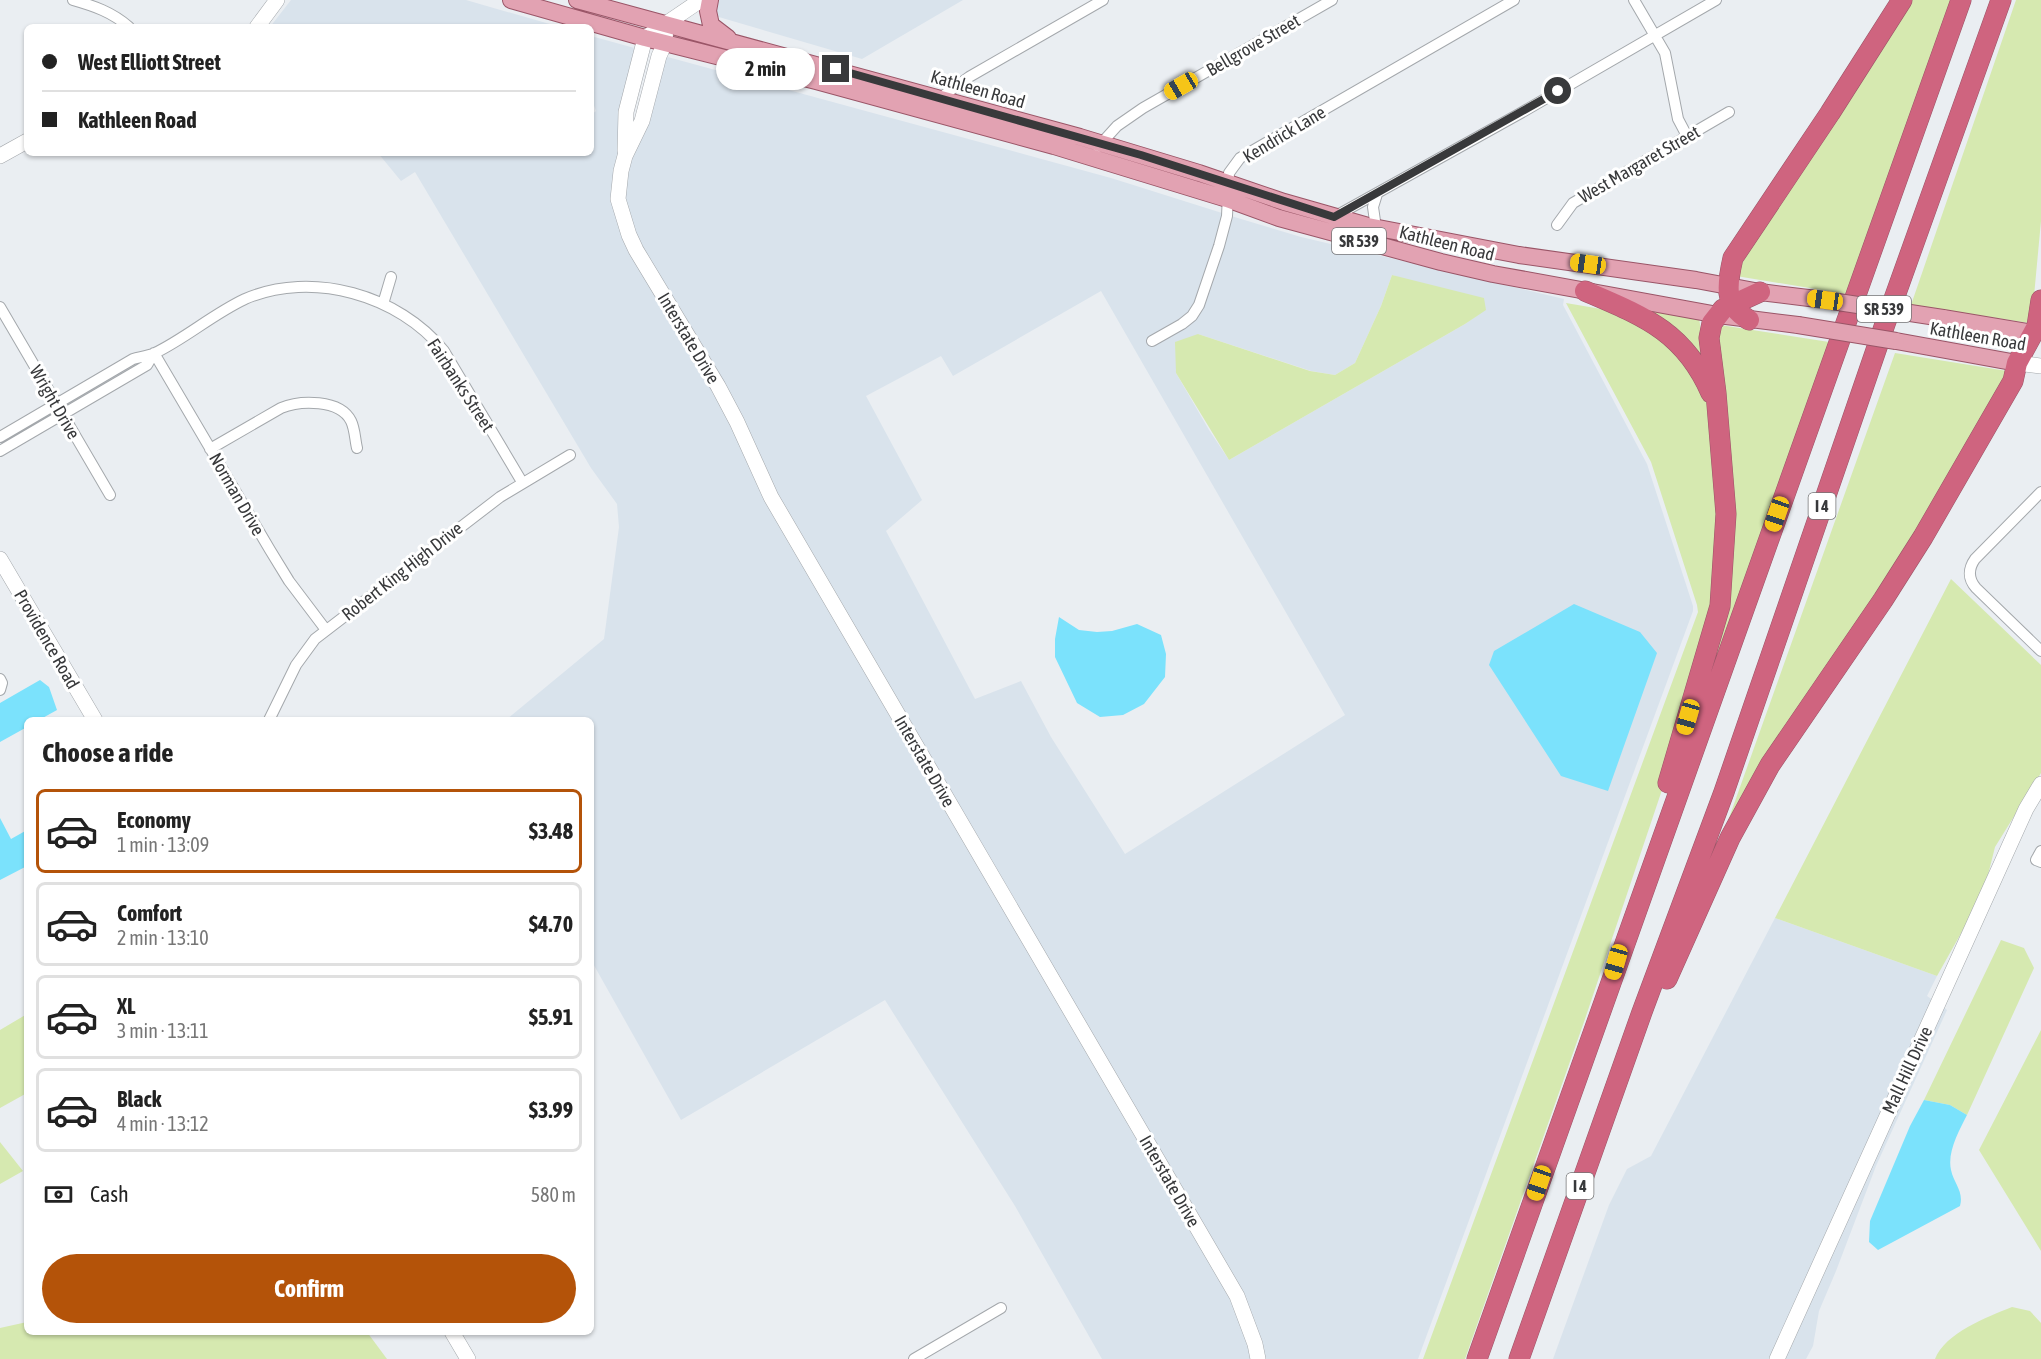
<!DOCTYPE html>
<html lang="en">
<head>
<meta charset="utf-8">
<style>
  :root { --surface:#fff; --page:#f6f6f6; --text:#222; --muted:#767676; --line:#e0e0e0; --accent:#b45309 }
  body { margin:0; font-family:"Asap Condensed",sans-serif; background:var(--page); color:var(--text); height:100vh; display:flex; flex-direction:column; font-size:22px; white-space:nowrap }
  * { box-sizing:border-box; margin:0 }
  p { font-size:20px; color:var(--muted) }
  .icon { flex:none; width:33px; height:33px; fill:none; stroke:currentColor; stroke-width:2; stroke-linecap:round; stroke-linejoin:round }
  .map { position:relative; flex:1; overflow:hidden }
  .drawer { position:absolute; left:24px; top:717px; width:570px; height:618px; display:flex; flex-direction:column; background:var(--surface); border-radius:9px; box-shadow:0 2px 4px #0004 }
  .drawer>* { flex:none }
  .hud { position:absolute; left:24px; top:24px; width:570px; height:132px; border-radius:9px; box-shadow:0 2px 4px #0004; display:grid; align-content:center; height:132px; padding:0 18px; background:var(--surface) }
  .end { position:absolute; width:27px; height:27px; margin:-14px; border:8px solid #38393b; background:#fff; box-shadow:0 0 0 3px #fff }
  .from { border-radius:50% }
  .bubble { position:absolute; height:42px; border-radius:21px; background:var(--surface); box-shadow:0 2px 4px #0004; font-size:20px; font-weight:700; line-height:42px; text-align:center }
  .car { position:absolute; width:18px; height:36px; margin:-18px -9px; border-radius:8px; box-shadow:0 0 4px 2px #0007; background:linear-gradient(#f5c518 24%,#345 0 40%,#f5c518 0 76%,#345 0 86%,#f5c518 0) }
  .hud b { display:flex; align-items:center; gap:21px; height:57px; font-size:22px }
  .hud b+b { border-top:2px solid var(--line) }
  .hud i { width:15px; height:15px; background:var(--text) }
  ul { padding:0; list-style:none }
  li { display:flex; align-items:center; gap:18px; height:84px; margin:0 12px 9px; padding:0 6px; border:3px solid var(--line); border-radius:9px }
  li div { flex:1 }
  li b { display:block; font-size:22px }
  li em { font-style:normal; font-weight:700 }
  li.active { border-color:var(--accent) }
  li>.icon { width:54px; height:54px; stroke-width:1.5 }
  h2 { padding:0 18px; font-size:27px; line-height:72px }
  .pay { display:flex; align-items:center; gap:15px; height:66px; padding:0 18px; font-size:22px }
  .pay p { margin-inline-start:auto }
  .primary-button { display:flex; gap:12px; margin-top:auto; padding:12px 18px }
  .primary-button a { flex:1; height:69px; border-radius:36px; background:var(--accent); color:#fff; font-size:24px; font-weight:700; line-height:69px; text-align:center }
  .map>svg:first-child { display:block }
  .built { fill:#d9e3ec; fill-rule:evenodd }
  .green { fill:#d6e9b0 }
  .water { fill:#7be2fc }
  .lines { fill:none; stroke-linecap:round; stroke-linejoin:round }
  .street-casing { stroke:#a4a8ac; stroke-width:12 }
  .secondary-casing { stroke:#a4a8ac; stroke-width:16 }
  .primary-casing { stroke:#9a5567; stroke-width:18 }
  .highway-casing { stroke:#9a5567; stroke-width:21 }
  .street { stroke:#fff; stroke-width:10 }
  .secondary { stroke:#fff; stroke-width:15 }
  .primary { stroke:#e2a2b2; stroke-width:16 }
  .highway { stroke:#cf647f; stroke-width:20 }
  .primary-bridge-casing { stroke:#9a5567; stroke-width:18; stroke-linecap:butt }
  .primary-bridge { stroke:#e2a2b2; stroke-width:16 }
  .route { stroke:#38393b; stroke-width:8 }
  .labels { text-anchor:middle; dominant-baseline:central; stroke-width:6; stroke-linejoin:round; paint-order:stroke }
  .shield { fill:#fff; stroke:#747476; stroke-width:1.5 }
  .shield-label { font-size:16px; font-weight:bold; fill:#38393b }
  .street-label { font-size:18px; fill:#38393b; stroke:#fff }
</style>
</head>
<body>
<div class="map">
<svg width="2041" height="1359" viewBox="0 0 2041 1359">
  <rect width="100%" height="100%" fill="#eaeef2"/>
  <!-- built -->
  <path class="built" d="M291 0H466L560 27H270Z
    M716 0H963L862 59 712 15Z
    M591 36 638 49 614 197 714 389 1233 1298 1253 1359H1102L1015 1206 885 1000 681 1120 591 960V720H506L604 639 619 527 617 504 591 468 415 172 401 181 378 153H591V115L596 111 591 97 594 66 591 61Z
    M664 56 1111 178 1222 213 1215 244 1195 303 1188 312 1179 319 1146 339 1151 347 1185 328 1231 216 1301 237 1564 299 1563 305 1647 464 1693 606V611L1418 1359H1262L1259 1342 775 495 640 248 623 198 626 173ZM1392 275 1486 309 1465 324 1229 460 1209 430 1176 373 1198 334 1311 371 1335 375 1355 363 1381 306ZM1101 291 1345 715 1125 854 1051 737 1021 681 975 699 886 531 922 500 866 396 941 356 953 376Z
    M1775 918 1937 976 1927 996 1934 1001 1772 1359H1553L1609 1205 1627 1169 1651 1156Z
    M1942 1006 1947 1010 1876 1166 1836 1271 1819 1311 1813 1346 1806 1359H1783Z"/>
  <!-- green -->
  <path class="green" d="M1908 0H1951L1846 294 1736 276 1747 254 1814 154Z
    M2016 0H2041V221L2034 296 2029 323 1911 305Z
    M1392 275 1484 298 1486 310 1465 324 1229 460 1176 373 1175 342 1198 334 1310 371 1335 375 1355 363 1381 306Z
    M1566 303 1613 311 1661 331 1708 401 1717 452 1715 593 1666 778 1585 1019 1465 1359H1423L1698 612 1697 605 1651 462Z
    M1650 311 1699 318 1706 362Z
    M1720 325 1829 342 1714 664H1712L1722 617 1717 349Z
    M1895 353 2007 371 2000 392 1944 489 1724 832Z
    M1951 579 2041 665V773L1995 847 1988 875 1973 912 1937 976 1775 918Z
    M2001 940 2024 948 2034 968 1967 1115 1950 1105 1924 1100Z
    M27 1014V1093L0 1108V1030Z
    M2041 1030V1251L1979 1150Z
    M0 1142 23 1171 0 1184Z
    M2012 1307 2030 1311 2041 1323V1359H1935C1945 1333 1987 1317 2012 1307Z
    M27 1322V1332H367L387 1359H0V1328Z"/>
  <!-- water -->
  <path class="water" d="M1574 604 1640 632 1657 653 1608 791 1561 776 1489 665 1494 651Z
    M1059 617 1079 630 1097 632 1112 631 1137 624 1161 635 1166 654 1165 677 1144 704 1123 715 1100 717 1077 703 1055 657V639Z
    M40 680 49 687 57 710 39 720H27V727L0 742V703Z
    M0 818 11 839 27 830V866L0 880Z
    M1924 1100 1950 1105 1967 1115C1959 1131 1947 1152 1951 1170 1954 1184 1964 1191 1960 1206L1878 1250 1869 1242 1870 1221 1910 1126Z"/>
  <g class="lines">
    <!-- street casing -->
    <g class="street-casing">
      <path id="street" d="M73 0C94 6 112 12 129 27
        M1634 0 1665 53 1678 119 1687 136
        M940 98 969 77 1103 0
        M1098 147 1117 126 1143 108 1332 0
        M1334 217 1519 114 1716 0
        M1557 225 1573 203 1729 112
        M1376 228 1373 207 1377 194
        M383 304 391 277
        M0 307 110 495
        M1152 341 1182 324 1192 316 1199 305 1219 246 1227 216 1229 173 1240 158 1514 0
        M154 353 270 550 289 581 326 630
        M0 437 133 359C140 357 148 356 155 353 186 338 213 314 245 299 312 270 399 295 444 351L522 482
        M210 449 281 408C300 400 340 399 351 421 355 429 355 440 357 448
        M0 451 147 365 154 353
        M2041 492 1975 559C1968 569 1968 579 1976 588L2041 651
        M0 679 2 683 0 690
        M269 720 296 665 315 639 500 497 570 455
        M2041 851 2036 860 2041 862
        M914 1359 1001 1308"/>
    </g>
    <!-- secondary casing -->
    <g class="secondary-casing">
      <path id="secondary" d="M666 24 665 43 659 56 642 121 625 156 621 171 618 199 629 235 636 250 718 386 737 422 771 497 1237 1296 1255 1344 1258 1359
        M257 27 277 0
        M625 151 626 112 645 38 701 0
        M0 156 27 141
        M2017 363 2041 366
        M0 559 95 720
        M452 1332 468 1359
        M1777 1359 2026 809 2041 784"/>
    </g>
    <!-- primary casing -->
    <g class="primary-casing">
      <path id="primary" d="M511 0 645 38 816 81 1054 146 1227 199 1279 218 1441 262 1493 274 1718 315 1798 325
        M577 0 1080 137 1199 173 1284 202 1368 226 1519 255 1696 280 1760 292 1825 300
        M710 0 708 11 711 25 728 38
        M1943 318 2034 333
        M1896 341 2017 363"/>
    </g>
    <!-- highway casing -->
    <g class="highway-casing">
      <path id="highway" d="M1585 291C1643 316 1684 331 1711 393
        M1749 320C1723 305 1727 284 1733 258L1830 113 1902 0
        M1668 783 1720 606 1726 514 1716 393 1709 338 1712 323 1723 309 1760 292
        M1667 979 1730 838 1770 765 1883 600 1923 537 2013 381 2017 363 2037 326 2041 300
        M1477 1359 1961 0
        M1519 1359 1642 1012 1724 792 1885 324 2001 0"/>
    </g>
    <!-- street -->
    <use href="#street" class="street"/>
    <!-- secondary -->
    <use href="#secondary" class="secondary"/>
    <!-- primary -->
    <use href="#primary" class="primary"/>
    <!-- highway -->
    <use href="#highway" class="highway"/>
    <!-- primary-bridge casing -->
    <g class="primary-bridge-casing">
      <path id="primary-bridge" d="M1825 300 1943 318
        M1798 325 1896 341"/>
    </g>
    <!-- primary-bridge -->
    <use href="#primary-bridge" class="primary-bridge"/>
  </g>
  <g class="lines">
    <!-- route -->
    <path class="route" d="M836 69 1141 155 1334 217 1558 91"/>
  </g>
  <g class="labels">
    <!-- shield labels -->
    <g class="shield">
      <rect x="1332" y="228" width="54" height="26" rx="4.5"/>
      <rect x="1857" y="296" width="54" height="26" rx="4.5"/>
      <rect x="1808.5" y="493" width="27" height="26" rx="4.5"/>
      <rect x="1566.5" y="1173" width="27" height="26" rx="4.5"/>
    </g>
    <g class="shield-label">
      <text x="1359" y="241">SR 539</text>
      <text x="1884" y="309">SR 539</text>
      <text x="1822" y="506">I 4</text>
      <text x="1580" y="1186">I 4</text>
    </g>
    <!-- street labels -->
    <g class="street-label">
      <text transform="translate(1253 45) rotate(-30)">Bellgrove Street</text>
      <text transform="translate(978 89) rotate(16)">Kathleen Road</text>
      <text transform="translate(1284 134) rotate(-31)">Kendrick Lane</text>
      <text transform="translate(1639 164) rotate(-30)">West Margaret Street</text>
      <text transform="translate(1447 243) rotate(14)">Kathleen Road</text>
      <text transform="translate(1978 336) rotate(10)">Kathleen Road</text>
      <text transform="translate(689 338) rotate(59)">Interstate Drive</text>
      <text transform="translate(461 385) rotate(57)">Fairbanks Street</text>
      <text transform="translate(55 402) rotate(60)">Wright Drive</text>
      <text transform="translate(237 494) rotate(60)">Norman Drive</text>
      <text transform="translate(402 571) rotate(-38)">Robert King High Drive</text>
      <text transform="translate(47 639) rotate(60)">Providence Road</text>
      <text transform="translate(925 761) rotate(60)">Interstate Drive</text>
      <text transform="translate(1907 1070) rotate(-65)">Mall Hill Drive</text>
      <text transform="translate(1170 1181) rotate(60)">Interstate Drive</text>
    </g>
  </g>
</svg>
<i class="end from" style="left:1558px;top:91px"></i>
<i class="end" style="left:836px;top:69px"></i>
<div class="bubble" style="left:716px;top:48px;width:99px">2 min</div>
<i class="car" style="left:1181px;top:86px;rotate:240deg"></i>
<i class="car" style="left:1588px;top:264px;rotate:278deg"></i>
<i class="car" style="left:1825px;top:300px;rotate:278deg"></i>
<i class="car" style="left:1777px;top:514px;rotate:199deg"></i>
<i class="car" style="left:1688px;top:717px;rotate:196deg"></i>
<i class="car" style="left:1616px;top:962px;rotate:196deg"></i>
<i class="car" style="left:1539px;top:1183px;rotate:199deg"></i>
<div class="hud">
<b><i class="from"></i>West Elliott Street</b>
<b><i></i>Kathleen Road</b>
</div>
<section class="drawer">
<h2>Choose a ride</h2>
<ul>
<li class="active"><svg class="icon" aria-label="car" viewBox="0 0 24 24"><path d="M5 17H2v-5l4-1 3-4h7l3 4 3 1v5h-3M9 17h6M6 11h13"/><circle cx="7" cy="17" r="2"/><circle cx="17" cy="17" r="2"/></svg><div><b>Economy</b><p>1 min · 13:09</p></div><em>$3.48</em></li>
<li><svg class="icon" aria-label="car" viewBox="0 0 24 24"><path d="M5 17H2v-5l4-1 3-4h7l3 4 3 1v5h-3M9 17h6M6 11h13"/><circle cx="7" cy="17" r="2"/><circle cx="17" cy="17" r="2"/></svg><div><b>Comfort</b><p>2 min · 13:10</p></div><em>$4.70</em></li>
<li><svg class="icon" aria-label="car" viewBox="0 0 24 24"><path d="M5 17H2v-5l4-1 3-4h7l3 4 3 1v5h-3M9 17h6M6 11h13"/><circle cx="7" cy="17" r="2"/><circle cx="17" cy="17" r="2"/></svg><div><b>XL</b><p>3 min · 13:11</p></div><em>$5.91</em></li>
<li><svg class="icon" aria-label="car" viewBox="0 0 24 24"><path d="M5 17H2v-5l4-1 3-4h7l3 4 3 1v5h-3M9 17h6M6 11h13"/><circle cx="7" cy="17" r="2"/><circle cx="17" cy="17" r="2"/></svg><div><b>Black</b><p>4 min · 13:12</p></div><em>$3.99</em></li>
</ul>
<div class="pay"><svg class="icon" aria-label="cash" viewBox="0 0 24 24"><path d="M3 7h18v10H3z"/><circle cx="12" cy="12" r="2"/></svg>Cash<p>580 m</p></div>
<div class="primary-button"><a>Confirm</a></div>
</section>
</div>
</body>
</html>
